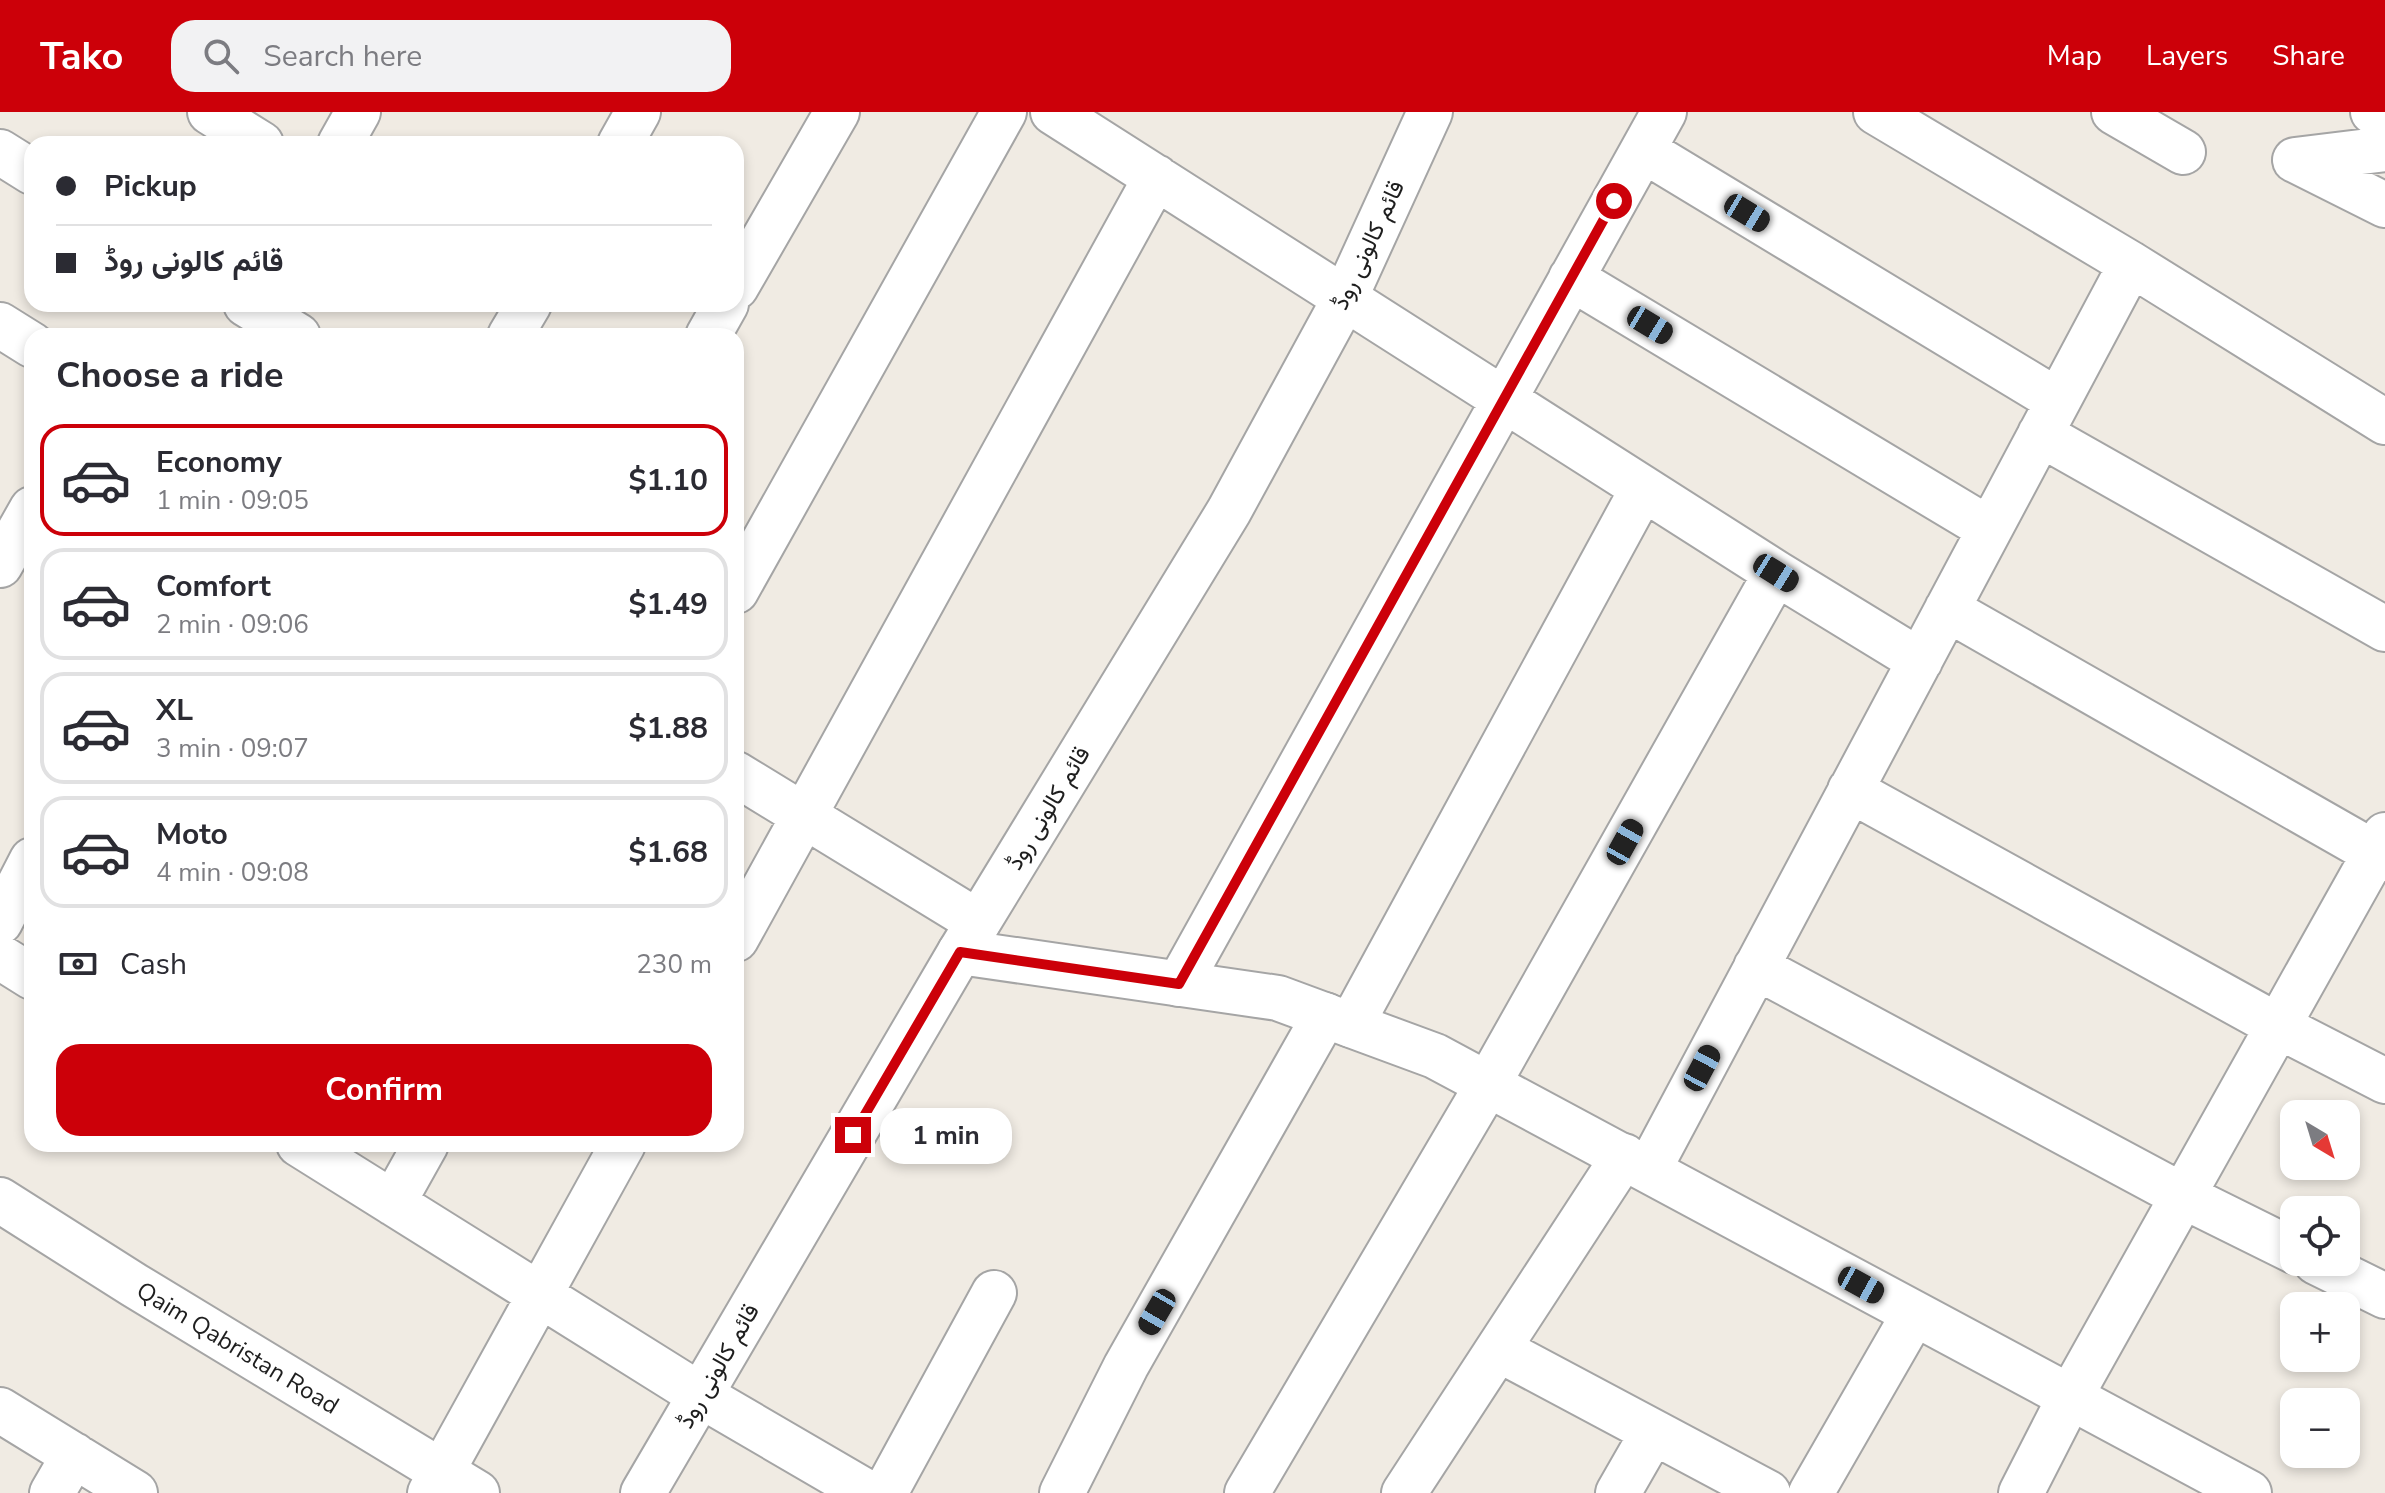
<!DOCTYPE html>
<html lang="en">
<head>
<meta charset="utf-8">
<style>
  :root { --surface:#fff; --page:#f2f2f3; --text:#2b2b33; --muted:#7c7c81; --line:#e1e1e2; --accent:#cc0009 }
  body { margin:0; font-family:"Nunito Sans",Vazirmatn,sans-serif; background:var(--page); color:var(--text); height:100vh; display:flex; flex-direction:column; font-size:30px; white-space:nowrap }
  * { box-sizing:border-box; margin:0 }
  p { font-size:26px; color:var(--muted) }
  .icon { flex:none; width:44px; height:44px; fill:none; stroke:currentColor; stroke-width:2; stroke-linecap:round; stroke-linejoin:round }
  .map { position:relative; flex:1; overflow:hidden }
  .details { position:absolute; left:24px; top:216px; width:720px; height:824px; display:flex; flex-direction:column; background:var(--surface); border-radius:24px; box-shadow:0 4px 12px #0003 }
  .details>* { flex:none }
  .guide { position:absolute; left:24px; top:24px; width:720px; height:176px; border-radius:24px; box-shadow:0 4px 12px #0003; display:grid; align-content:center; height:176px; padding:0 32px; background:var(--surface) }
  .needle { width:52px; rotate:142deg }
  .controls { position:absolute; left:2280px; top:988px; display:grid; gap:16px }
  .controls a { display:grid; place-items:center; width:80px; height:80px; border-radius:16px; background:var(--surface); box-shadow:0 4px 12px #0003; font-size:40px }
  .end { position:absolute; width:36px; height:36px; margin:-18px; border:10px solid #cc0009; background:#fff; box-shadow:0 0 0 4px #fff }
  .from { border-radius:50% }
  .bubble { position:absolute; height:56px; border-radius:24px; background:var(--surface); box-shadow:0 4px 12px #0003; font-size:26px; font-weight:700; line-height:56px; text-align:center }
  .car { position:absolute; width:24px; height:48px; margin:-24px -12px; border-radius:10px; box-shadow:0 0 6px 2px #0007; background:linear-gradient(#222 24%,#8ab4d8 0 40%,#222 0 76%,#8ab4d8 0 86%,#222 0) }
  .guide b { display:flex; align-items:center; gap:28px; height:76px; font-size:30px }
  .guide b+b { border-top:2px solid var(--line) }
  .guide i { width:20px; height:20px; background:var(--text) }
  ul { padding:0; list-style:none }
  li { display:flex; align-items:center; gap:24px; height:112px; margin:0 16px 12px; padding:0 16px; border:4px solid var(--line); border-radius:24px }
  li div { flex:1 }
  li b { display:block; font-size:30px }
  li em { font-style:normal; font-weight:700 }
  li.on { border-color:var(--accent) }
  li>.icon { width:72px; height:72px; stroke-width:1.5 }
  h2 { padding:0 32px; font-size:36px; line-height:96px }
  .pay { display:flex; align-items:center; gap:20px; height:88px; padding:0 32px; font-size:30px }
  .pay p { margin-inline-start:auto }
  .cta { display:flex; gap:16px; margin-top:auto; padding:16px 32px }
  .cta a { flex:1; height:92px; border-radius:24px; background:var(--accent); color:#fff; font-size:32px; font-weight:700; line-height:92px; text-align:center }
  header { display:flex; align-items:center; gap:48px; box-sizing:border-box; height:112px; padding:0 40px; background:var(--accent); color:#fff }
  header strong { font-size:38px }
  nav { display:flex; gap:44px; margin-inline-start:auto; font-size:28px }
  .search { width:560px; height:72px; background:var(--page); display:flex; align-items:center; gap:20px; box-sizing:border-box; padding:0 28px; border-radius:24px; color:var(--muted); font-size:30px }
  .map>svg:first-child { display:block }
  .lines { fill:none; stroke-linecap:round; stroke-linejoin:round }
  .minor-casing { stroke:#a5a5a5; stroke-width:48 }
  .tertiary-casing { stroke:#a5a5a5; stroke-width:48 }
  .minor { stroke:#fff; stroke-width:44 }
  .tertiary { stroke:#fff; stroke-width:44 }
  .route { stroke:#cc0009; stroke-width:10 }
  .labels { text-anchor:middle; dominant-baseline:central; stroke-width:6; stroke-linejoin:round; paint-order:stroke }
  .street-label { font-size:24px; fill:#1e1e1e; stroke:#fff }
</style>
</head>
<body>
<header>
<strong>Tako</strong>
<div class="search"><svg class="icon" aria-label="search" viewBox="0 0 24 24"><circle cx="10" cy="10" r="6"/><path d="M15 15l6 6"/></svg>Search here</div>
<nav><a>Map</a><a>Layers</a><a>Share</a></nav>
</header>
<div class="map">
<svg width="2385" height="1381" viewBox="0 0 2385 1381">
  <rect width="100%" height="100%" fill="#f0ebe3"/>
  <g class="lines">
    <!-- minor casing -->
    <g class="minor-casing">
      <path id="minor" d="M210 0 261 32
        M1053 0 1776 461 1920 549
        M1876 0 2131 152 2385 310
        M2114 0 2183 40
        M2373 0 2385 7
        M340 32 358 0
        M620 32 638 0
        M2385 37 2295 48 2385 93
        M1643 38 2058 289
        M0 40 32 60
        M1571 166 1989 417
        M736 175 837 0
        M246 192 298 224
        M0 213 32 233
        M510 224 529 192
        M708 224 726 192
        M2040 322 2385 517
        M0 453 32 397
        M736 479 1004 0
        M1947 497 2385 747
        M736 662 978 810
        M1850 678 2278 914 2385 969
        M0 810 32 748
        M736 827 1156 65
        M0 845 32 865
        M1756 855 2183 1084 2294 1139
        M1179 872 1664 0
        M1351 913 1643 376
        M299 1032 700 1283 868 1381
        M1649 1057 2131 152
        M393 1091 426 1032
        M2316 1150 2385 1184
        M1498 1237 1768 1381
        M0 1298 135 1381
        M52 1381 74 1343
        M430 1381 623 1032
        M885 1381 994 1181
        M1062 1381 1126 1254 1325 903
        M1247 1381 1488 972 1776 461
        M1404 1381 1624 1044
        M1618 1381 1653 1320
        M1811 1381 1914 1202
        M2021 1381 2069 1287 2385 723"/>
    </g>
    <!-- tertiary casing -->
    <g class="tertiary-casing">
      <g id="tertiary">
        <path d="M960 840 1278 886 1435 944 2249 1381"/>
        <path id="s1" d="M0 1088 134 1173 477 1381"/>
        <path d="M643 1381 960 840 1229 399 1345 186 1430 0"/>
      </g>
    </g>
    <!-- minor -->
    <use href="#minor" class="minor"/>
    <!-- tertiary -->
    <use href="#tertiary" class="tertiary"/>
  </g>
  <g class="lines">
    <!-- route -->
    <path class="route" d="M853 1023 960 840 1179 872 1614 89"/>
  </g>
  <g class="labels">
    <!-- street labels -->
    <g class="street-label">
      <text transform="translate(1368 133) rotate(-65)">قائم کالونی روڈ</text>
      <text transform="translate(1048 696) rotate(-59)">قائم کالونی روڈ</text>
      <text stroke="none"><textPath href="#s1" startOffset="280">Qaim Qabristan Road</textPath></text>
      <text transform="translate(718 1254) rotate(-60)">قائم کالونی روڈ</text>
    </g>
  </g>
</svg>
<div class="controls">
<a><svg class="needle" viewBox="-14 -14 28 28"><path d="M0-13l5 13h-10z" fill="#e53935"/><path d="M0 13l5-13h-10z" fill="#7c7c81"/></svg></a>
<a><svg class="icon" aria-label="locate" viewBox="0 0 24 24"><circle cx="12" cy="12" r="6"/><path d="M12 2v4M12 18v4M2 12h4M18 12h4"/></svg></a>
<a>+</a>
<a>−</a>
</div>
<i class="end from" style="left:1614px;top:89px"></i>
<i class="end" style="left:853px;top:1023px"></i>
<div class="bubble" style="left:880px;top:996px;width:132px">1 min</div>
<i class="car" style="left:1747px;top:101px;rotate:121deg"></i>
<i class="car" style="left:1650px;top:213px;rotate:121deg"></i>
<i class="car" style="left:1776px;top:461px;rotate:122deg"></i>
<i class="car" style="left:1625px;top:730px;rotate:29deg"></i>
<i class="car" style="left:1702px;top:956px;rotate:28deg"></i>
<i class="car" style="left:1861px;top:1173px;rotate:119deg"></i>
<i class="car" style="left:1157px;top:1200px;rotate:210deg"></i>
<div class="guide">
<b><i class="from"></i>Pickup</b>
<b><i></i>قائم کالونی روڈ</b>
</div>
<section class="details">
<h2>Choose a ride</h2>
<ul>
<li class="on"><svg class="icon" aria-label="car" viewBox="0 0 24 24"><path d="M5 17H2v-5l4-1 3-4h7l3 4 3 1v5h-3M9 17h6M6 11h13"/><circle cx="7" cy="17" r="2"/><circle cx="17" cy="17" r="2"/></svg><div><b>Economy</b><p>1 min · 09:05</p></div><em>$1.10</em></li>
<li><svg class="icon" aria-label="car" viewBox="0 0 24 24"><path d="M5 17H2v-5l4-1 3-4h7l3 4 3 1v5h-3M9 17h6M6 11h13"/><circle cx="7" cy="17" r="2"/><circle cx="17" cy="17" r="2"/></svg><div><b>Comfort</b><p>2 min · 09:06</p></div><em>$1.49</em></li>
<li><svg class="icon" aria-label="car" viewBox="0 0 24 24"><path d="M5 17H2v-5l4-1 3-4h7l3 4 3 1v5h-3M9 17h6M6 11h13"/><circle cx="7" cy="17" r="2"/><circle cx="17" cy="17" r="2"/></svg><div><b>XL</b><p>3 min · 09:07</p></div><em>$1.88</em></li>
<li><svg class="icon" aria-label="car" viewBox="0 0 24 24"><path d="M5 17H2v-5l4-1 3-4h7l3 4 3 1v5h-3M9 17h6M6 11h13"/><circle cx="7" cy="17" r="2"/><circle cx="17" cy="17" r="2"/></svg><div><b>Moto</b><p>4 min · 09:08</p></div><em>$1.68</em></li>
</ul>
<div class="pay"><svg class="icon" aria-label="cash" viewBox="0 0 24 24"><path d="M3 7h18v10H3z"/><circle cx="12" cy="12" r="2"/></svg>Cash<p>230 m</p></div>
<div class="cta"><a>Confirm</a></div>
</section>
</div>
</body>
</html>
